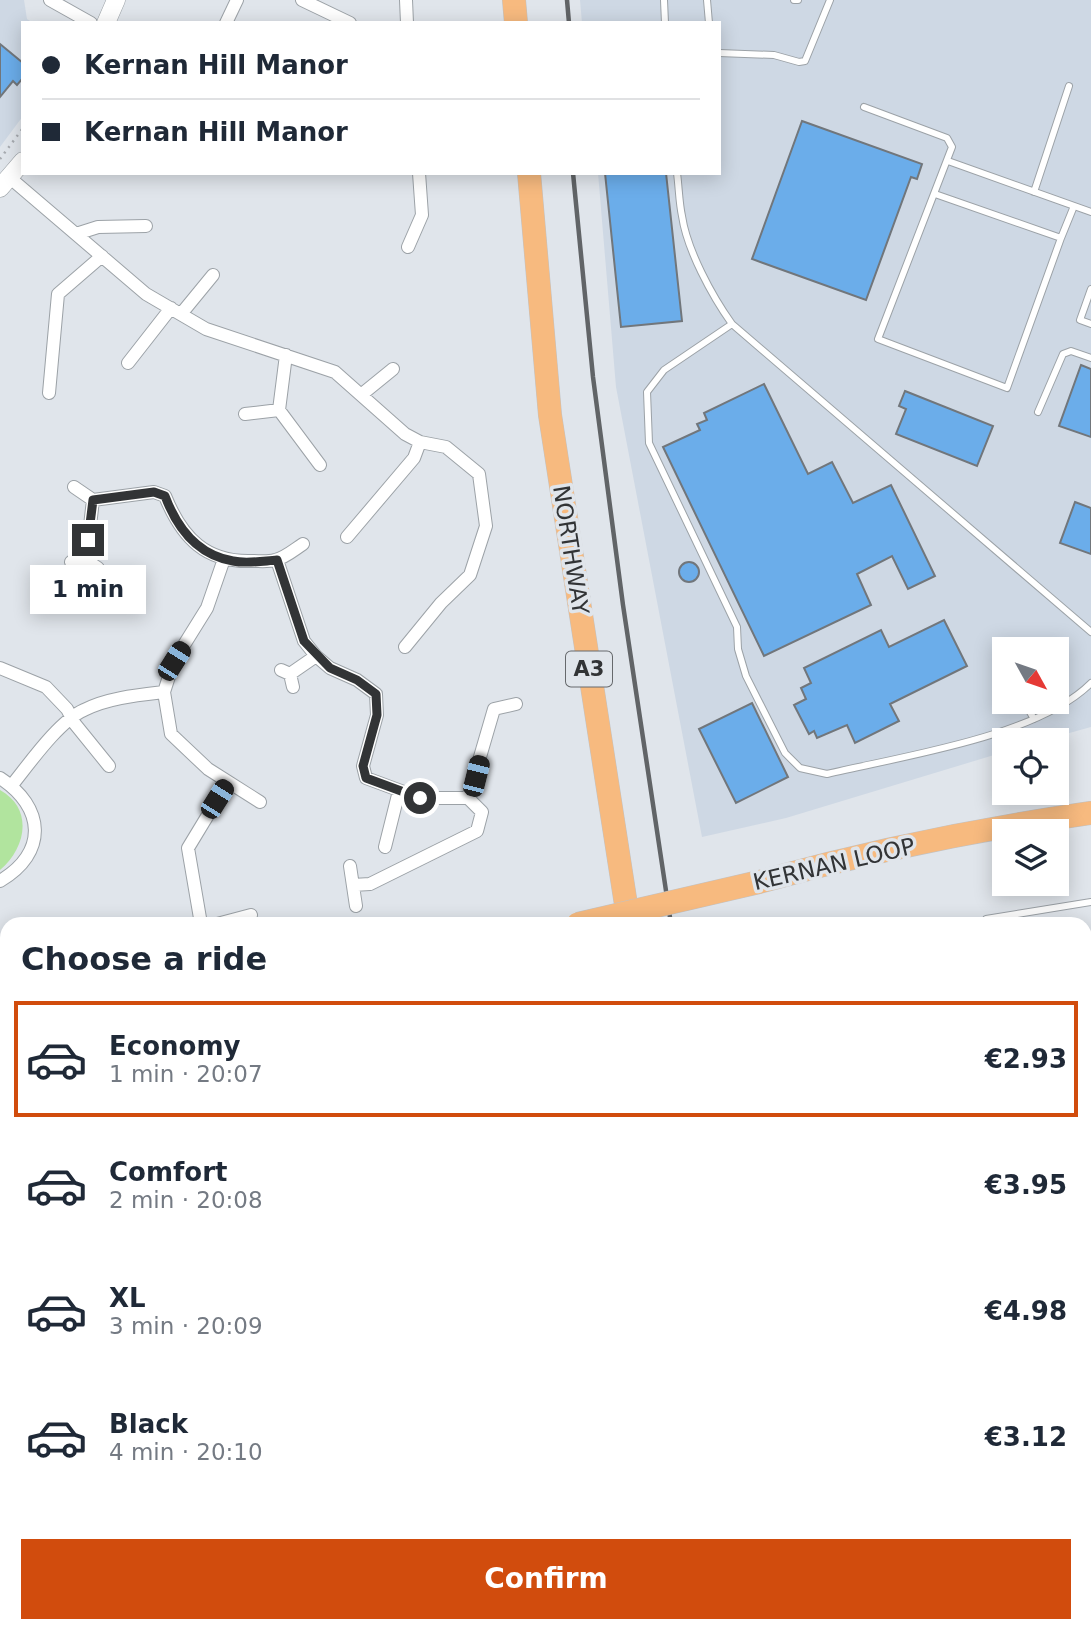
<!DOCTYPE html>
<html lang="en">
<head>
<meta charset="utf-8">
<style>
  :root { --surface:#fff; --page:#f6f6f7; --text:#1f2937; --muted:#747a83; --line:#e0e1e3; --accent:#d14c0d }
  body { margin:0; font-family:"DejaVu Sans",sans-serif; background:var(--page); color:var(--text); height:100vh; display:flex; flex-direction:column; font-size:26px; white-space:nowrap }
  * { box-sizing:border-box; margin:0 }
  p { font-size:23px; color:var(--muted) }
  .icon { flex:none; width:38px; height:38px; fill:none; stroke:currentColor; stroke-width:2; stroke-linecap:round; stroke-linejoin:round }
  .map { position:relative; flex:1; overflow:hidden }
  .details { position:absolute; left:0px; top:917px; width:1092px; height:716px; display:flex; flex-direction:column; background:var(--surface); border-radius:21px 21px 0 0; box-shadow:0 4px 18px #0003 }
  .details>* { flex:none }
  .hud { position:absolute; left:21px; top:21px; width:700px; height:154px; border-radius:0px; box-shadow:0 4px 18px #0003; display:grid; align-content:center; height:154px; padding:0 21px; background:var(--surface) }
  .needle { width:46px; rotate:130deg }
  .tools { position:absolute; left:992px; top:637px; display:grid; gap:14px }
  .tools a { display:grid; place-items:center; width:77px; height:77px; border-radius:0px; background:var(--surface); box-shadow:0 4px 18px #0003; font-size:35px }
  .end { position:absolute; width:32px; height:32px; margin:-16px; border:9px solid #323436; background:#fff; box-shadow:0 0 0 4px #fff }
  .from { border-radius:50% }
  .bubble { position:absolute; height:49px; border-radius:0px; background:var(--surface); box-shadow:0 4px 18px #0003; font-size:23px; font-weight:600; line-height:49px; text-align:center }
  .car { position:absolute; width:21px; height:42px; margin:-21px -10px; border-radius:9px; box-shadow:0 0 5px 2px #0007; background:linear-gradient(#222 24%,#8ab4d8 0 40%,#222 0 76%,#8ab4d8 0 86%,#222 0) }
  .hud b { display:flex; align-items:center; gap:24px; height:66px; font-size:26px }
  .hud b+b { border-top:2px solid var(--line) }
  .hud i { width:18px; height:18px; background:var(--text) }
  ul { padding:0; list-style:none }
  li { display:flex; align-items:center; gap:21px; height:116px; margin:0 14px 10px; padding:0 7px; border:4px solid transparent; border-radius:0px }
  li div { flex:1 }
  li b { display:block; font-size:26px }
  li em { font-style:normal; font-weight:600 }
  li.on { border-color:var(--accent) }
  li>.icon { width:63px; height:63px; stroke-width:1.5 }
  h2 { padding:0 21px; font-size:32px; line-height:84px }
  .cta { display:flex; gap:14px; margin-top:auto; padding:14px 21px }
  .cta a { flex:1; height:80px; border-radius:0px; background:var(--accent); color:#fff; font-size:28px; font-weight:600; line-height:80px; text-align:center }
  .map>svg:first-child { display:block }
  .built { fill:#ced8e4; fill-rule:evenodd }
  .green { fill:#b1e49e }
  .building { fill:#6badea; stroke:#71767b; stroke-width:2 }
  .lines { fill:none; stroke-linecap:round; stroke-linejoin:round }
  .lane-casing { stroke:#9ca2a7; stroke-width:8 }
  .street-casing { stroke:#9ca2a7; stroke-width:14 }
  .secondary-casing { stroke:#9ca2a7; stroke-width:19 }
  .highway-casing { stroke:#c2c2c3; stroke-width:24 }
  .path { stroke:#a7abb0; stroke-width:2.5; stroke-dasharray:2 5; stroke-linecap:butt }
  .lane { stroke:#fff; stroke-width:6 }
  .street { stroke:#fff; stroke-width:12 }
  .secondary { stroke:#fff; stroke-width:18 }
  .highway { stroke:#f7ba7f; stroke-width:23 }
  .rail { stroke:#616467; stroke-width:4.5 }
  .highway-bridge-casing { stroke:#c2c2c3; stroke-width:24; stroke-linecap:butt }
  .highway-bridge { stroke:#f7ba7f; stroke-width:23 }
  .route { stroke:#323436; stroke-width:9 }
  .labels { text-anchor:middle; dominant-baseline:central; stroke-width:7; stroke-linejoin:round; paint-order:stroke }
  .shield { fill:#e0e5eb; stroke:#66696c; stroke-width:2 }
  .shield-label { font-size:21px; font-weight:bold; fill:#323436 }
  .street-label { font-size:23px; fill:#323436; stroke:#e0e5eb }
</style>
</head>
<body>
<div class="map">
<svg width="1091" height="1632" viewBox="0 0 1091 1632">
  <rect width="100%" height="100%" fill="#e0e5eb"/>
  <!-- built -->
  <path class="built" d="M0 0H24L27 19 33 23H23V116L0 147Z
    M580 0H1091V727L1044 740H1004V752L786 818 702 837 616 387 598 173H719V23H582ZM1004 649H1057V702H1004Z
    M1085 1094H1091V1632H823L822 1626H1085Z"/>
  <!-- green -->
  <path class="green" d="M0 790C34 809 26 848 0 870Z
    M0 1610 7 1614V1626H27L38 1632H0Z
    M342 1626H629L630 1632H339Z"/>
  <!-- building -->
  <path class="building" d="M0 44 23 63V78L17 85 13 81 0 97Z
    M802 121 922 164 917 179 911 177 866 300 752 259Z
    M605 173H666L682 321 621 327Z
    M1081 365 1091 369V437L1059 426Z
    M764 384 808 474 832 462 853 503 891 485 935 576 908 589 892 556 857 574 871 605 764 656 663 447 700 430 697 424 707 420 704 413Z
    M905 391 993 426 977 466 896 434 906 409 899 406Z
    M1075 502 1091 508V554L1060 543Z
    M679 572a10 10 0 1 1 20 0a10 10 0 1 1-20 0Z
    M944 620 967 666 890 704 899 721 855 743 847 725 817 738 814 731 809 734 794 705 806 699 801 688 811 683 804 668 881 630 889 647Z
    M752 703 788 777 736 803 699 729Z"/>
  <g class="lines">
    <!-- lane casing -->
    <g class="lane-casing">
      <path id="lane" d="M664 0 665 23
        M707 0 709 23
        M794 0H798
        M719 53 774 55 799 62 805 61 830 0
        M864 107 947 138 952 147 878 339 1007 388 1061 238
        M948 161 1091 212
        M677 173C679 188 679 202 682 216 687 250 712 296 732 324L1091 632
        M1034 192 1069 86
        M935 194 1061 238 1074 206
        M1091 289 1080 320 1091 324
        M732 324 664 370 647 392 649 443 737 627 738 649 746 676 785 753 800 768 827 774C902 756 1037 737 1091 683
        M1038 412 1063 354 1071 351 1091 358
        M1024 702 1034 719
        M985 924 986 919 1091 902
        M1085 1081H1091
        M1085 1263 1091 1266
        M344 1626 354 1632
        M513 1626 518 1632
        M618 1626V1632
        M982 1626V1632
        M1040 1626 1063 1628 1071 1632
        M355 1632 364 1626"/>
    </g>
    <!-- street casing -->
    <g class="street-casing">
      <path id="street" d="M50 0 91 23
        M302 0 350 23
        M406 0 407 23
        M226 23 237 0
        M9 177 146 294 206 329 335 372 405 434 420 442 446 447 479 474 486 526 470 575 441 603 405 647
        M76 234 98 227 146 226
        M408 247 422 215 419 173
        M181 314 213 275
        M286 355 279 410 320 465
        M128 363 171 308
        M49 393 58 294 102 256
        M361 395 393 369
        M245 414 279 410
        M74 487 93 500 154 492 165 496C182 538 206 563 253 561 260 561 268 562 275 560 285 558 295 549 303 544
        M347 537 414 458 420 442
        M224 559 207 608 174 661 164 692 171 734 208 769 260 802
        M86 560 93 500
        M277 560 304 641 316 656 330 668 357 680 376 694 377 715 363 766 366 778 420 798H468L482 812 477 831 370 884 353 885
        M71 562 86 560 98 568
        M0 668 46 687 67 709 75 724 109 766
        M281 670 290 674 293 687
        M290 674 316 656
        M0 778C45 807 48 853 0 881
        M12 785C29 764 59 721 84 710 107 698 138 695 164 692
        M468 798 494 709 516 704
        M385 847 399 791
        M350 866 356 906
        M201 924 188 848 228 782
        M217 924 251 915
        M1085 1447 1091 1448
        M0 1483 7 1488
        M255 1626 267 1632
        M187 1632 189 1626
        M241 1632 244 1626
        M1026 1632 1027 1626"/>
    </g>
    <!-- secondary casing -->
    <g class="secondary-casing">
      <path id="secondary" d="M106 23 116 0
        M0 188 23 161"/>
    </g>
    <!-- highway casing -->
    <g class="highway-casing">
      <path id="highway" d="M514 0 516 23
        M529 173 550 415 629 924
        M759 882C867 852 979 829 1091 813
        M681 1626V1632"/>
    </g>
    <!-- path -->
    <path class="path" d="M0 159 23 128"/>
    <!-- lane -->
    <use href="#lane" class="lane"/>
    <!-- street -->
    <use href="#street" class="street"/>
    <!-- secondary -->
    <use href="#secondary" class="secondary"/>
    <!-- highway -->
    <use href="#highway" class="highway"/>
    <!-- rail -->
    <path class="rail" d="M567 0 569 23
      M573 173 593 377 623 605 671 924
      M779 1626 780 1632"/>
    <!-- highway-bridge casing -->
    <g class="highway-bridge-casing">
      <path id="highway-bridge" d="M578 924 759 882"/>
    </g>
    <!-- highway-bridge -->
    <use href="#highway-bridge" class="highway-bridge"/>
  </g>
  <g class="lines">
    <!-- route -->
    <path class="route" d="M88 540 93 500 154 492 165 496C177 528 197 555 233 561 247 564 263 561 277 560L304 641 330 668 357 680 376 694 377 715 363 766 366 778 420 798"/>
  </g>
  <g class="labels">
    <!-- shield labels -->
    <rect class="shield" x="566" y="651.5" width="46" height="35" rx="5"/>
    <g class="shield-label">
      <text x="589" y="669">A3</text>
    </g>
    <!-- street labels -->
    <g class="street-label">
      <text transform="translate(571 550) rotate(81)">NORTHWAY</text>
      <text transform="translate(834 864) rotate(-13)">KERNAN LOOP</text>
    </g>
  </g>
</svg>
<div class="tools">
<a><svg class="needle" viewBox="-14 -14 28 28"><path d="M0-13l5 13h-10z" fill="#e53935"/><path d="M0 13l5-13h-10z" fill="#747a83"/></svg></a>
<a><svg class="icon" aria-label="locate" viewBox="0 0 24 24"><circle cx="12" cy="12" r="6"/><path d="M12 2v4M12 18v4M2 12h4M18 12h4"/></svg></a>
<a><svg class="icon" aria-label="layers" viewBox="0 0 24 24"><path d="M12 4l9 5-9 5-9-5zM3 14l9 5 9-5"/></svg></a>
</div>
<i class="end from" style="left:420px;top:798px"></i>
<i class="end" style="left:88px;top:540px"></i>
<div class="bubble" style="left:30px;top:565px;width:116px">1 min</div>
<i class="car" style="left:174px;top:661px;rotate:32deg"></i>
<i class="car" style="left:476px;top:776px;rotate:14deg"></i>
<i class="car" style="left:217px;top:799px;rotate:32deg"></i>
<div class="hud">
<b><i class="from"></i>Kernan Hill Manor</b>
<b><i></i>Kernan Hill Manor</b>
</div>
<section class="details">
<h2>Choose a ride</h2>
<ul>
<li class="on"><svg class="icon" aria-label="car" viewBox="0 0 24 24"><path d="M5 17H2v-5l4-1 3-4h7l3 4 3 1v5h-3M9 17h6M6 11h13"/><circle cx="7" cy="17" r="2"/><circle cx="17" cy="17" r="2"/></svg><div><b>Economy</b><p>1 min · 20:07</p></div><em>€2.93</em></li>
<li><svg class="icon" aria-label="car" viewBox="0 0 24 24"><path d="M5 17H2v-5l4-1 3-4h7l3 4 3 1v5h-3M9 17h6M6 11h13"/><circle cx="7" cy="17" r="2"/><circle cx="17" cy="17" r="2"/></svg><div><b>Comfort</b><p>2 min · 20:08</p></div><em>€3.95</em></li>
<li><svg class="icon" aria-label="car" viewBox="0 0 24 24"><path d="M5 17H2v-5l4-1 3-4h7l3 4 3 1v5h-3M9 17h6M6 11h13"/><circle cx="7" cy="17" r="2"/><circle cx="17" cy="17" r="2"/></svg><div><b>XL</b><p>3 min · 20:09</p></div><em>€4.98</em></li>
<li><svg class="icon" aria-label="car" viewBox="0 0 24 24"><path d="M5 17H2v-5l4-1 3-4h7l3 4 3 1v5h-3M9 17h6M6 11h13"/><circle cx="7" cy="17" r="2"/><circle cx="17" cy="17" r="2"/></svg><div><b>Black</b><p>4 min · 20:10</p></div><em>€3.12</em></li>
</ul>
<div class="cta"><a>Confirm</a></div>
</section>
</div>
</body>
</html>
